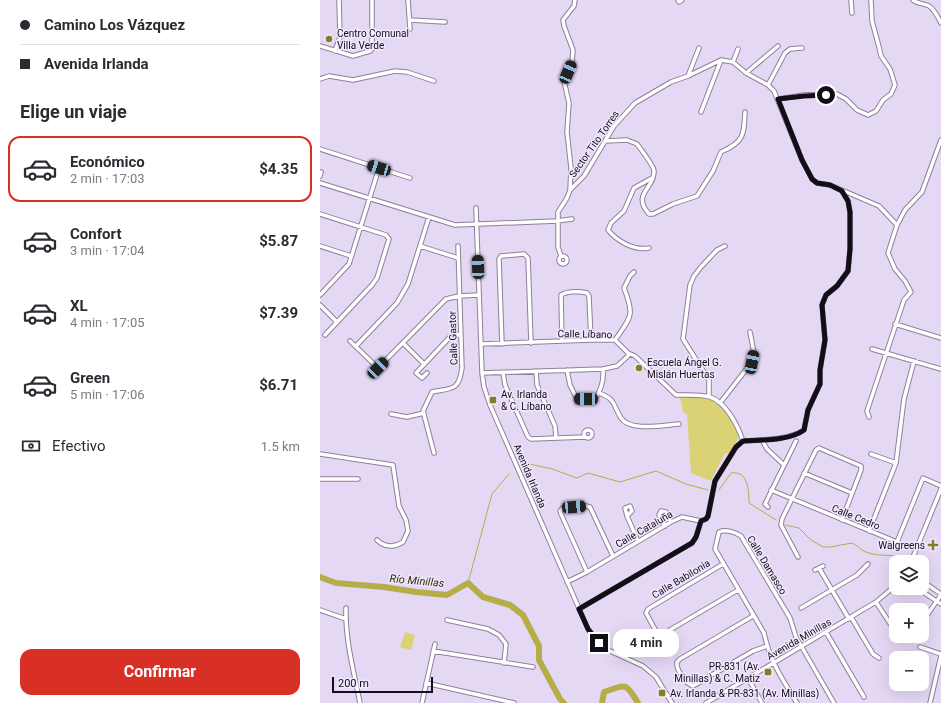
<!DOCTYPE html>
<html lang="es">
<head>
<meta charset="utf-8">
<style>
  :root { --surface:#fff; --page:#f7f7f7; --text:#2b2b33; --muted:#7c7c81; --line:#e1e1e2; --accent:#d93025 }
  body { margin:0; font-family:Roboto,sans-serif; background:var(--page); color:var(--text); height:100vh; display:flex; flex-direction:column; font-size:15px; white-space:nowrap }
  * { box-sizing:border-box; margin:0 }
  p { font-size:13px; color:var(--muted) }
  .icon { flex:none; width:22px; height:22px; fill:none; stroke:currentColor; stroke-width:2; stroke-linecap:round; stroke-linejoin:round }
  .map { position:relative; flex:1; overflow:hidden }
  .drawer { display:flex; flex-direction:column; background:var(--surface); width:320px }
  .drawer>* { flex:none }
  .guide { display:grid; align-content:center; height:88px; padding:0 20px; background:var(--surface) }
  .buttons { position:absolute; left:569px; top:555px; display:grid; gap:8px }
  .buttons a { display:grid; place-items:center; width:40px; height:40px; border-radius:8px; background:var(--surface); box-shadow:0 4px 16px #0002; font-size:20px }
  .scale { position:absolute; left:12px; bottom:10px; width:101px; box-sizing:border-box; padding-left:4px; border:2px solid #120e17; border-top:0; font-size:11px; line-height:14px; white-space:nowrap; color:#120e17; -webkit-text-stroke:3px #f1e7fe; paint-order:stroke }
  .end { position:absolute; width:18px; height:18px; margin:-9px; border:5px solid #120e17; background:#fff; box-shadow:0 0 0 2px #fff }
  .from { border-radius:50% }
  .bubble { position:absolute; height:28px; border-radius:12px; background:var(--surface); box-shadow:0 4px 16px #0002; font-size:13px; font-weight:700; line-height:28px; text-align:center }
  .car { position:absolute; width:12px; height:24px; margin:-12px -6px; border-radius:5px; box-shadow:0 0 3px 1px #0007; background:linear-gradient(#222 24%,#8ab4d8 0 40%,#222 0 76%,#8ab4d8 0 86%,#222 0) }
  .guide b { display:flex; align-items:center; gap:14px; height:38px; font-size:15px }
  .guide b+b { border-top:1px solid var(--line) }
  .guide i { width:10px; height:10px; background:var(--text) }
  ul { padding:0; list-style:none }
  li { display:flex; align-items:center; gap:12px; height:66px; margin:0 8px 6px; padding:0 12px; border:2px solid transparent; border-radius:12px }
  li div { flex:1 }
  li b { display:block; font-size:15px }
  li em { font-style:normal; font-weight:700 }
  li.on { border-color:var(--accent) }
  li>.icon { width:36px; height:36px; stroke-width:1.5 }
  h2 { padding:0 20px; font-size:18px; line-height:48px }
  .pay { display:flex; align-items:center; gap:10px; height:44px; padding:0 20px; font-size:15px }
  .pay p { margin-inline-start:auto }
  .action { display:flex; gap:8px; margin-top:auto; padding:8px 20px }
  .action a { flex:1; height:46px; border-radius:12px; background:var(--accent); color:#fff; font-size:16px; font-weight:700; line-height:46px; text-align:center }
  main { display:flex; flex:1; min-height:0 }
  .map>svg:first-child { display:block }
  .green { fill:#dad274 }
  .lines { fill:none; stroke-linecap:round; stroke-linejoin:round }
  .stream { stroke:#b6ad48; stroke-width:1 }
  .river { stroke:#b6ad48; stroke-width:6 }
  .minor-casing { stroke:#8c809a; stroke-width:5.5 }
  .minor { stroke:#fff; stroke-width:3.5 }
  .route { stroke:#120e17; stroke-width:5 }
  .poi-dot { fill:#857e25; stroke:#f1e7fe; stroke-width:1.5 }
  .labels { text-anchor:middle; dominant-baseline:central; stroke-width:3; stroke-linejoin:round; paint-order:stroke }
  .poi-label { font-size:10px; fill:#120e17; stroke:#f1e7fe; text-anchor:start }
  .street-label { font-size:10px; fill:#120e17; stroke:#f1e7fe }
  .water-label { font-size:11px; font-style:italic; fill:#302c00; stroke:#f1e7fe }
</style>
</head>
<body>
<main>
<section class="drawer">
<div class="guide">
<b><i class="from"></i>Camino Los Vázquez</b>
<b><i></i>Avenida Irlanda</b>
</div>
<h2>Elige un viaje</h2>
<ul>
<li class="on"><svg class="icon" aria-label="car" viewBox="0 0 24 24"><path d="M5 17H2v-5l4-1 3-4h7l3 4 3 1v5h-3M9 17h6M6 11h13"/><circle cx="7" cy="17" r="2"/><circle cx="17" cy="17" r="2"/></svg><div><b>Económico</b><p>2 min · 17:03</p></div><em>$4.35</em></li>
<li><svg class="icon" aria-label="car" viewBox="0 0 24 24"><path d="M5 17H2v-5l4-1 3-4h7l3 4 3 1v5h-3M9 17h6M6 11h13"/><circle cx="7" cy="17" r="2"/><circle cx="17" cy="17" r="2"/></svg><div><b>Confort</b><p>3 min · 17:04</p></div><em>$5.87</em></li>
<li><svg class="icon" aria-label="car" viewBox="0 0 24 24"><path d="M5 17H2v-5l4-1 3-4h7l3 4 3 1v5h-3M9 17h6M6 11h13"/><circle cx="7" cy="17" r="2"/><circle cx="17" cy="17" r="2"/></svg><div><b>XL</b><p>4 min · 17:05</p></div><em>$7.39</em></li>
<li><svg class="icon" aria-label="car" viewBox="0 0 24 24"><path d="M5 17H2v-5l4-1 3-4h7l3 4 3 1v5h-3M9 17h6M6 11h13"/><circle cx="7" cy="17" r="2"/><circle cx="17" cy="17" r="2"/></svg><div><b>Green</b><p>5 min · 17:06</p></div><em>$6.71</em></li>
</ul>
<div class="pay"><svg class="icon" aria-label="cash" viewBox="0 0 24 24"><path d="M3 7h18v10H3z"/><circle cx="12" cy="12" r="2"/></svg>Efectivo<p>1.5 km</p></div>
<div class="action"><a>Confirmar</a></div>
</section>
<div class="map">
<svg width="621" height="703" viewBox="0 0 621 703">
  <rect width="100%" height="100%" fill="#e5d8f5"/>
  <!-- green -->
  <path class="green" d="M360 397C370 397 380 397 389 399 400 402 418 423 418 435 418 442 412 449 409 455L405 453 391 481 371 473 367 414 363 412Z
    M85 632 95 635 91 650 80 647Z"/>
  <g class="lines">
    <!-- stream -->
    <path class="stream" d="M205 463 232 469 257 478 268 473 300 482 336 471 366 484 388 490
      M399 490 411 473C428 470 429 491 429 503L456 520
      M465 525 479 528 491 540 503 547H510L532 543C538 545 540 550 546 552 556 556 567 555 578 556
      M148 583 172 494 189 474"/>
    <!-- river -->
    <path class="river" d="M0 577 16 583 64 587 96 592 127 595 148 583 163 597 190 605 203 615 219 646V660L240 699 244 703
      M282 703 284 692C306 685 305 681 318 703"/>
    <!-- minor casing -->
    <g class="minor-casing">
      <path id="minor" d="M88 0 90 29
        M358 0 359 2 362 0
        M531 0 532 13
        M593 0C597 4 604 3 609 6 614 9 618 17 621 23
        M90 20 125 22
        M0 46 33 56 50 51 52 49V0
        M15 51 20 37 19 0
        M413 62 418 49
        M426 73 458 46
        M368 76 379 48
        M0 79 9 76 33 80 75 71 87 72 114 81
        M448 85 465 53 470 49 482 48
        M458 99 484 95 517 94 526 99 537 110 548 115 556 111 563 100 571 94 575 85 570 69 561 56 559 47 552 21 551 0
        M381 112 401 60
        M285 141 307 140 317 144C321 150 333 164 334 171 335 188 311 194 329 214H333L353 204 377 196 393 171 401 152C424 142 424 135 425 112
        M0 149 90 178
        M0 176 1 172
        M0 183 135 225 237 221 252 219
        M250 190 264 176 294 126 315 103 351 82 368 76 401 60 413 62 426 73 448 85 454 91 482 160 492 179 497 183 510 185 559 206 577 225
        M156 208 162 373 164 387 170 405 268 629 279 643 288 650 323 666 336 677 352 703
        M0 214 66 235 69 239 57 278 52 285 5 335
        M0 246 31 256
        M100 246 138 258
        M329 248C314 251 297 241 288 230L291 223 304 211 314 188 332 178
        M241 256 238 247V212L247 198 250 190 251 168 247 132 249 103 244 81 252 62 253 50 244 26 243 20 254 6 255 0
        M239 260a4 4 0 1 1 8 0a4 4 0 1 1-8 0Z
        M0 295 29 264 59 168
        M0 305 17 322
        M575 324 621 338
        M295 340C311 317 315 316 304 288L310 276 314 272
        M30 341 58 368 126 299 139 296 159 295
        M242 341 241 295C247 291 260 291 267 293L269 296 271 340
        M83 343 104 364
        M161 344 271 340H295L308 353V356L297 366 283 369 162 373
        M182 344 179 259 181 256 204 254 208 258 211 343
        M36 346 77 303 88 284 109 217
        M552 349 621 369
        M308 353 315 356 356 395C365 395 381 394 390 397 406 402 418 426 423 441
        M247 370 250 385 257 399H275C281 390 284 380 283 369
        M216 371 217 385 235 426 236 438
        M107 373 102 378 96 373 130 337 141 334
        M183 373 185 385 208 437 211 439 265 437
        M279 393C297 400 292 404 301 418 310 432 344 425 359 424
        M389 396V380L363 339 370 285 374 276 381 267 397 250 405 246
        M400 403 432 362 434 353 430 332
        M71 414 87 417 104 413
        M549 417 547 411 584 300 591 292 585 281 575 269 568 253 577 225 585 210 602 192 621 140
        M264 434a4 4 0 1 1 8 0a4 4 0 1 1-8 0Z
        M442 440 447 449 464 465
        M423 441C441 440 469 440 484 430L488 410 500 384V370L505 340 502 305 506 295 517 286 528 271 530 249V212L528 201 522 191
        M114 453 103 411 112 392C132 388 139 391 142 368L138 246
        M0 454 73 465 79 506 86 520 88 531 83 542C74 548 64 547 57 540
        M551 454 576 463
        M484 473 532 493
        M0 479H38
        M451 490 577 542 603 478 621 486
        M448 507 445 504 476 441
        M307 516 312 511 310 506 305 508 307 516 318 541
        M381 521 386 519 388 516 395 481 416 447 423 441
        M345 526 339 515 341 511 346 512 351 522
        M549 531 576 463 584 399 594 361
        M478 557 461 525 462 519 496 450 499 448 541 466V470L522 520
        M591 562 621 489
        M403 564 328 609 326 613 337 633 343 634 418 590
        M499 568 529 619
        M495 570 503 566
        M267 572 241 514 240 511 243 508 266 506 270 507 293 556
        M602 581 621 594
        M247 582 267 572 351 522 362 517 381 521
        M597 588 621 604
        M556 602 573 628
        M26 608C25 640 34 672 40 703
        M481 608 537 575 548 564
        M259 609 372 543 376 537 381 521
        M0 610 26 619
        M607 615 621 595
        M433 616 360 659 357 662C356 670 365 683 373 686L433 651 447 646
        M531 617 553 654 559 658
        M127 620 168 629 179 635 186 644 184 663
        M506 632 544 697
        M600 647 621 654
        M113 651 213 667
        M428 678 442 703
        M106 683 194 703
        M102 703 115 644
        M386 703 556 602 576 585
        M477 703C462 679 450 661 444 633L395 549 399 532C406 529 415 532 421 536L470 618 476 637 514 703
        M610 703 621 656"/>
    </g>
    <!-- minor -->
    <use href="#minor" class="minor"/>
  </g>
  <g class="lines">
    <!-- route -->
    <path class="route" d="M279 643 268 629 259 609 372 543 376 537 381 521 386 519 388 516 395 481 416 447 423 441C441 440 469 441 484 430L488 410 500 384V370L505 340 502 305 506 295 517 286 528 271 530 249V212L528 201 522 191 510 185 497 183 492 179 482 160 458 99 484 96 506 95"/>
  </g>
  <!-- markers -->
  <g class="poi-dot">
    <circle cx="9" cy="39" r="4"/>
    <circle cx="319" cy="368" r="4"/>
    <rect x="169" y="396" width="8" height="8" rx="2"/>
    <path d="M611 539h4v4h4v4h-4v4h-4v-4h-4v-4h4z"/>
    <rect x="444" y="668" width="8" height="8" rx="2"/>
    <rect x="338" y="689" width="8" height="8" rx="2"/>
  </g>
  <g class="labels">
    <!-- poi labels -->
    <g class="poi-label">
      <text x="17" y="33">Centro Comunal<tspan x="17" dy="12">Villa Verde</tspan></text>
      <text x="327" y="362">Escuela Ángel G.<tspan x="327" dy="12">Mislán Huertas</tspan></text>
      <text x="181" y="394">Av. Irlanda<tspan x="181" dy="12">&amp; C. Líbano</tspan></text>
      <text x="605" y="545" text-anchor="end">Walgreens</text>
      <text x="440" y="666" text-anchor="end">PR-831 (Av.<tspan x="440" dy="12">Minillas) &amp; C. Matiz</tspan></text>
      <text x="350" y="693">Av. Irlanda &amp; PR-831 (Av. Minillas)</text>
    </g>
    <!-- street labels -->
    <g class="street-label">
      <text transform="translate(274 144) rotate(-55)">Sector Tito Torres</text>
      <text transform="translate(265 334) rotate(1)">Calle Líbano</text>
      <text transform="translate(133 338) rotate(-92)">Calle Gastor</text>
      <text transform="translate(210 476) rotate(67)">Avenida Irlanda</text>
      <text transform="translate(536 517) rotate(22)">Calle Cedro</text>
      <text transform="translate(324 529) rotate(-30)">Calle Cataluña</text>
      <text transform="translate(447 565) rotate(59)">Calle Damasco</text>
      <text transform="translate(361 579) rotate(-31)">Calle Babilonia</text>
      <text transform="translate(479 639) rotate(-30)">Avenida Minillas</text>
    </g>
    <!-- water labels -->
    <g class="water-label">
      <text transform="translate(97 581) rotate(5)">Río Minillas</text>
    </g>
  </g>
</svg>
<div class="buttons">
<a><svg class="icon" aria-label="layers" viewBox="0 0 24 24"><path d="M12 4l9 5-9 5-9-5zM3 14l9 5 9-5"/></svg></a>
<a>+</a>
<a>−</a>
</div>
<div class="scale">200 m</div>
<i class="end from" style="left:506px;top:95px"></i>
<i class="end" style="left:279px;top:643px"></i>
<div class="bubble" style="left:293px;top:629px;width:66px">4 min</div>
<i class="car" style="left:248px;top:72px;rotate:23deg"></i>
<i class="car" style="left:59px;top:168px;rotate:287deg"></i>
<i class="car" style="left:158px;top:267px;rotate:358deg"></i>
<i class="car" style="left:432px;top:362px;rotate:11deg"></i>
<i class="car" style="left:58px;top:368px;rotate:45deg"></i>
<i class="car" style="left:266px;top:399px;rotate:270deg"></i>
<i class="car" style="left:254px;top:507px;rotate:86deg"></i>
</div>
</main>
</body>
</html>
